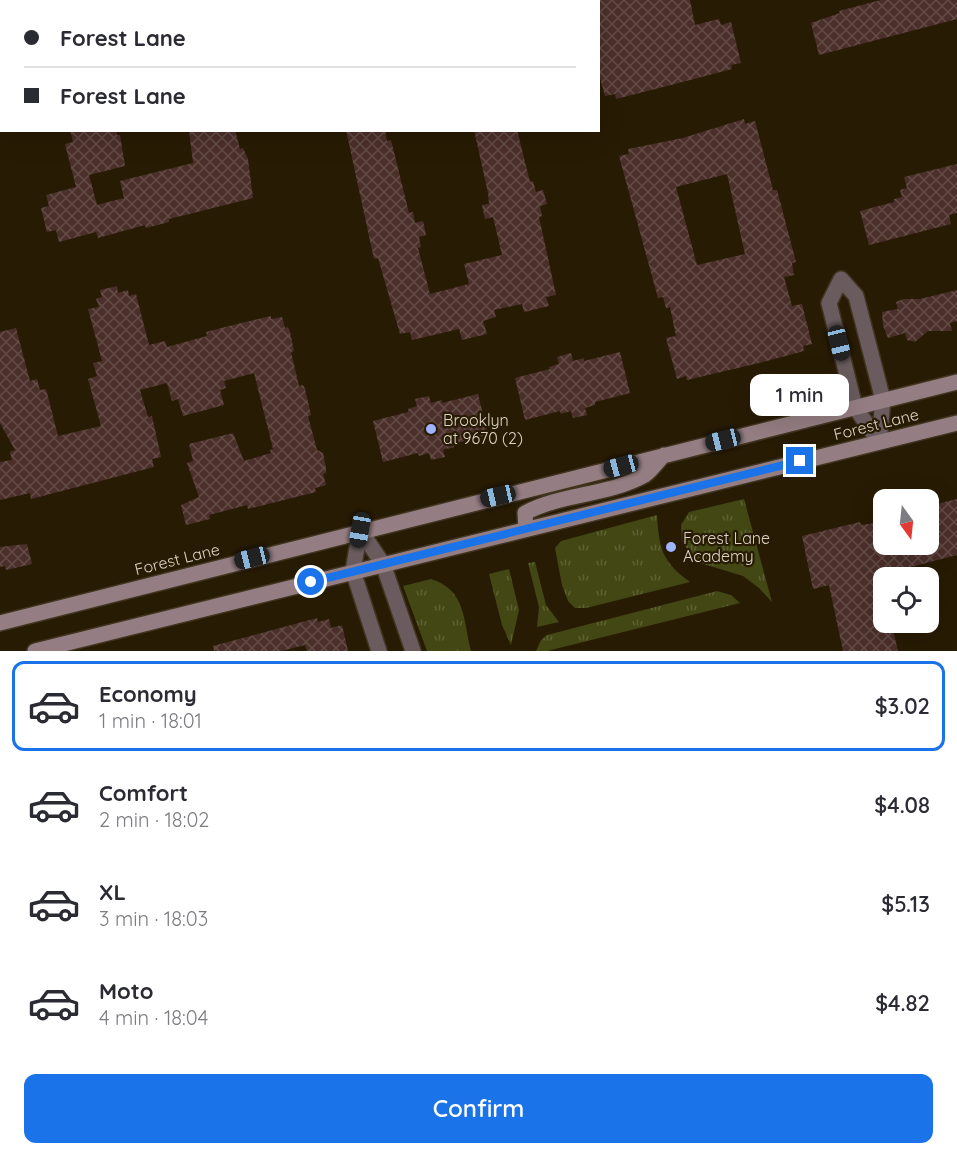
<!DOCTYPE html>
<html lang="en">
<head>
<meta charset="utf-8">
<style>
  :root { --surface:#fff; --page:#f2f2f3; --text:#2b2b33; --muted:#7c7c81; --line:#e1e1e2; --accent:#1a73e8 }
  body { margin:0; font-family:Quicksand,sans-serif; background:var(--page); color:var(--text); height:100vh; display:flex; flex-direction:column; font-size:22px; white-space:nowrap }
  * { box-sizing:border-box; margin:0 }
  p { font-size:20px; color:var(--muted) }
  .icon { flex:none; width:33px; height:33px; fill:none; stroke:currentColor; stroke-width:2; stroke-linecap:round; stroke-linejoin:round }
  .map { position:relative; height:651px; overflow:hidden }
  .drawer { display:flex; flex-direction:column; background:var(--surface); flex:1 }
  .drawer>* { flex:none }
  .top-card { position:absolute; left:0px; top:0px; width:600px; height:132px; box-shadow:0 6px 24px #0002; display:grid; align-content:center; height:132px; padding:0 24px; background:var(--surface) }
  .needle { width:39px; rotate:165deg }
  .buttons { position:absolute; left:873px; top:489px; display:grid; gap:12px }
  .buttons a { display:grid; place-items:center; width:66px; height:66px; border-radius:12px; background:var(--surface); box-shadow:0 6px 24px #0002; font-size:30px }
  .end { position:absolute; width:27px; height:27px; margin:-14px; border:8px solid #1a73e8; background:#fff; box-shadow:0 0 0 3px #fff }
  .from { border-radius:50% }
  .bubble { position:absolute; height:42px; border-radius:12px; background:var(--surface); box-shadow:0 6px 24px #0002; font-size:20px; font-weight:600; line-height:42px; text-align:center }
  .car { position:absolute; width:18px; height:36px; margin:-18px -9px; border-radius:8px; box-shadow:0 0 4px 2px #0007; background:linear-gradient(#222 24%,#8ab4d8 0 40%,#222 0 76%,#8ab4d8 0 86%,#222 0) }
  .top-card b { display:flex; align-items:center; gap:21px; height:57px; font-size:22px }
  .top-card b+b { border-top:2px solid var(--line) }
  .top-card i { width:15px; height:15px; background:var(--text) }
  ul { padding:10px 0 0; list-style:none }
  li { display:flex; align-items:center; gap:18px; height:90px; margin:0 12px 9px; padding:0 12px; border:3px solid transparent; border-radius:12px }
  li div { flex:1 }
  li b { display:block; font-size:22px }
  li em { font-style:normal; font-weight:600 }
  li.active { border-color:var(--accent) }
  li>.icon { width:54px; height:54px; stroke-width:1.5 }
  .button { display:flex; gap:12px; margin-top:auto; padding:12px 24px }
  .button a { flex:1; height:69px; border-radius:12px; background:var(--accent); color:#fff; font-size:24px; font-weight:600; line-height:69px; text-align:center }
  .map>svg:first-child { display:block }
  .grass { fill:url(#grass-tufts) }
  .building { fill:url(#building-cross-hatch); fill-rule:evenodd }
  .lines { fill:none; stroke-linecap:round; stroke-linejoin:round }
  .street-casing { stroke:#41351f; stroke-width:18 }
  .secondary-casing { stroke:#41351f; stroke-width:18 }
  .street { stroke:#695b5e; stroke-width:15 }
  .secondary { stroke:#957e83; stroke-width:15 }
  .route { stroke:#1a73e8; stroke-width:8 }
  .poi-dot { fill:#a0b3fd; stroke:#281b04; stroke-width:2 }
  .labels { text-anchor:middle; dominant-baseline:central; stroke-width:4.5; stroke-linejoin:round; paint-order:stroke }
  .poi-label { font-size:16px; fill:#ded5c7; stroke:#281b04; text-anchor:start }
  .street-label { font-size:16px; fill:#ded5c7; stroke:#281b04 }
</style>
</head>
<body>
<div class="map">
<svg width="957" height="651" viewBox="0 0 957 651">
  <defs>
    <pattern id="grass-tufts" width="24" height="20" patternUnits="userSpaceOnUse" patternTransform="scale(1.5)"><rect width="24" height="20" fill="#424713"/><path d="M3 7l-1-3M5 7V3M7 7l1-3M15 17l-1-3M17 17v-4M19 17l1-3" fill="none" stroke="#5d6134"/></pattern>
    <pattern id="building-cross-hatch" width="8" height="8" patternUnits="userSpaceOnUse" patternTransform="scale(1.5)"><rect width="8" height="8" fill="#4b2f2a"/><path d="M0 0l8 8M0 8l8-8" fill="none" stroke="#644c47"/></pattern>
  </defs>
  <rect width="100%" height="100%" fill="#281b04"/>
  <!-- grass -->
  <path class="grass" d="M744 499 772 602 759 588 743 576 697 562 682 542 681 525 689 512Z
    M657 515C659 548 662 562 690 582L586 608H575L568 601 562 585 555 548 561 541Z
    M535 562 546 605 559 622 537 627 539 607 528 563Z
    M509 569 519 610 511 645 502 625 489 574Z
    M431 579C466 590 463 619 471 651H427L403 586Z
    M717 591 731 595 740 603 547 651H536L541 640 547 635Z"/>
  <!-- building -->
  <path class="building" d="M598 0H690L695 25 719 19 721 25 731 22 741 63 731 65 732 69 671 85 616 99 615 94 605 96 598 71Z
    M881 0H957V19L819 55 811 23 840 13 839 11Z
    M744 119 745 124 755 121 773 190H777L796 262 792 263 794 275 784 277 792 306 802 304 812 344 803 346 804 351 759 363 687 380 686 376 677 379 666 338 676 336 670 307 666 308 663 297 658 298 619 156 629 154 628 149 683 138ZM727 174 745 254 697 265 676 187Z
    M70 130H116L117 135H120L125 166 89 175 97 205 124 198 120 181 193 163 189 130H235L240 149 243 148 248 159 253 198 169 219V222L146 228 145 225 98 238 96 232 59 242 56 230 47 232 41 208 49 206 46 195 76 187 65 144 73 142Z
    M346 130H385L387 141 391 140 409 213 413 212 415 223 423 221 426 235 419 237 421 247 418 248 430 294 469 284 464 264 502 255 493 217 485 219 482 205 489 204 488 193 474 130H517L530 182 533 181 536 192 543 190 547 204 540 206 542 216 539 217 556 295 546 297 549 306 524 312 522 304 494 310 496 317 483 321 487 334 462 340 459 329 412 340 410 332 400 334 378 258 374 259Z
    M957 164V213L949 215 951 224 869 245 860 211 894 202V199L902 197 900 190 907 188 904 177Z
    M117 286 118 293 128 290 129 296 136 294 149 345 165 341 167 347 207 336 206 332 229 326 271 316V319L282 317 285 328 288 327 290 332 294 351 291 352 299 386 303 385 305 389 311 415 308 416 317 450 323 453 326 468V473L323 474 326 485 315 488 316 492 248 509 247 505 209 515 210 519 186 525 181 505 199 497 187 463 193 461 189 444 233 433 244 461 271 453 270 450 273 449 254 373 224 381 226 388 220 390 224 405 183 416 178 399 172 401 167 383 140 390 148 417 152 416 161 457 152 459 154 467 31 499 30 493 0 500V462L12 460 10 452 15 450 0 423V332L16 328 30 381 37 379 40 390 46 389 58 436 101 426 88 379 97 376 93 363 102 361 88 309 99 307 96 299 102 297 100 290Z
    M957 290V321L950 323 952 331H928L915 342 907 340 905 333 888 338 883 326 882 312 898 309 896 302 903 299H920Z
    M620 352 630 393 595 402V405L585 408 587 415 573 418 571 411 561 414 560 411 525 420 515 378 550 369 549 367 559 364 557 357 571 353 573 361 584 358V361Z
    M478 394 488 435 453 444 454 447 443 450 445 457 431 460 429 453 419 456 418 453 383 462 373 421 408 412V409L417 406 415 399 429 396 431 403 442 400V403Z
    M957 499V555L884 574V622H891L898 651H843L829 585 813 589 802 536 860 522 861 525 884 522V544H928V506Z
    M27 544 32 564 6 570 5 566 0 567V547Z
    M317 618 318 622 329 619 331 628 342 625 348 651H307L305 645 281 651H214L213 646Z"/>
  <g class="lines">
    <!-- street casing -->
    <g class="street-casing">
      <path id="street" d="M841 279 856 296 883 400 879 442 855 407 829 303Z
        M360 530 383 564 413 651
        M360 530 353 571 379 651"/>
    </g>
    <!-- secondary casing -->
    <g class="secondary-casing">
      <path id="secondary" d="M526 529 525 513C562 493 608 496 645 475 652 470 658 461 664 455
        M0 623 957 382
        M35 651 957 423"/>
    </g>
    <!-- street -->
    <use href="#street" class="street"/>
    <!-- secondary -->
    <use href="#secondary" class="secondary"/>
  </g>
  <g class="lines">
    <!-- route -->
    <path class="route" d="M311 582 800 461"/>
  </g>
  <!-- markers -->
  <g class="poi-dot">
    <circle cx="431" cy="429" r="6"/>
    <circle cx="671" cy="547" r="6"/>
  </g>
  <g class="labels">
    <!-- poi labels -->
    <g class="poi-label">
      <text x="443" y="420">Brooklyn<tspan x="443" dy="18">at 9670 (2)</tspan></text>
      <text x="683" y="538">Forest Lane<tspan x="683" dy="18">Academy</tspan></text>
    </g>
    <!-- street labels -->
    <g class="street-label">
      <text transform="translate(876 424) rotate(-14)">Forest Lane</text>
      <text transform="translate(177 559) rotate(-14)">Forest Lane</text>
    </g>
  </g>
</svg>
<div class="buttons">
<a><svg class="needle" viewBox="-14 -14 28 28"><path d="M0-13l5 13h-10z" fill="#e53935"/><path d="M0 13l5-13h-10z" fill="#7c7c81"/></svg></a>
<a><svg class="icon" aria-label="locate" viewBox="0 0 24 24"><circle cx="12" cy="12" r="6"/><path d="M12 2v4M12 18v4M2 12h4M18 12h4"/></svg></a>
</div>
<i class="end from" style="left:311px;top:582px"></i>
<i class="end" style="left:800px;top:461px"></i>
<div class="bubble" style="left:750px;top:374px;width:99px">1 min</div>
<i class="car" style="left:839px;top:343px;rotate:166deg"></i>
<i class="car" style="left:723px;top:440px;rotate:256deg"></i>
<i class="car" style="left:621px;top:466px;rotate:255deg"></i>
<i class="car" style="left:498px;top:496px;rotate:257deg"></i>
<i class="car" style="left:360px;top:530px;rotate:190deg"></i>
<i class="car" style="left:252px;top:558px;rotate:256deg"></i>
<div class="top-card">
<b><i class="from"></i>Forest Lane</b>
<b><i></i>Forest Lane</b>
</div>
</div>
<section class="drawer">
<ul>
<li class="active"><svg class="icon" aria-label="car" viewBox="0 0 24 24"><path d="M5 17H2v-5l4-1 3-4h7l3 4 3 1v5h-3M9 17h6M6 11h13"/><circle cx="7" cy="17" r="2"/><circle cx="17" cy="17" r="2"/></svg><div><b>Economy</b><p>1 min · 18:01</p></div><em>$3.02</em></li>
<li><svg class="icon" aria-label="car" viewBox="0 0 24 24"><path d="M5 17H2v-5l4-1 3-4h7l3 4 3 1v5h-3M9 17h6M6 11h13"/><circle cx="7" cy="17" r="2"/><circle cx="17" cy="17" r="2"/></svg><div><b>Comfort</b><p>2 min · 18:02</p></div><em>$4.08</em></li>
<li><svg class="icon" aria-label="car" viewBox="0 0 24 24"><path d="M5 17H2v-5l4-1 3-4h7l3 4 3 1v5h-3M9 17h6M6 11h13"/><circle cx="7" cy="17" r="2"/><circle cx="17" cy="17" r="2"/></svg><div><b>XL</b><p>3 min · 18:03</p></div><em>$5.13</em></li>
<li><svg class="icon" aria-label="car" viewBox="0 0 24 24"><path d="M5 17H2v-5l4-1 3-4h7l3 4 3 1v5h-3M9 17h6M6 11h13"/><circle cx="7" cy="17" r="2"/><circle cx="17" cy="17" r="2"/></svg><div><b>Moto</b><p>4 min · 18:04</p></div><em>$4.82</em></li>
</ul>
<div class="button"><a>Confirm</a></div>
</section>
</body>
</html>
